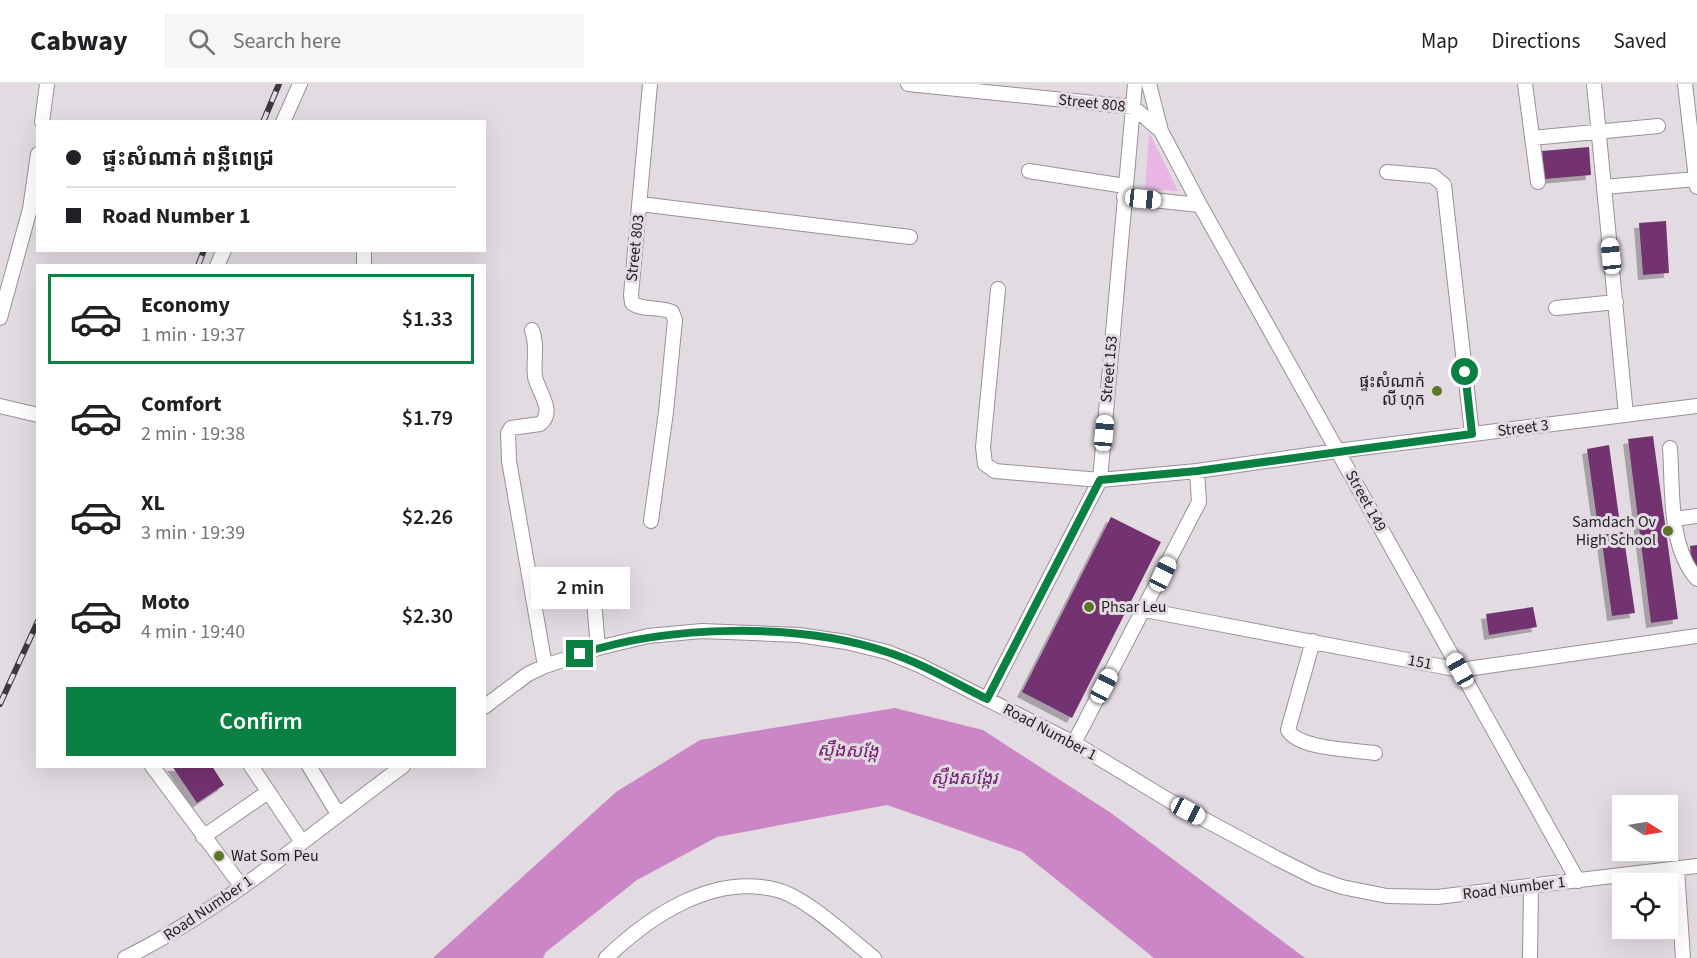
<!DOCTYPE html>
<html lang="en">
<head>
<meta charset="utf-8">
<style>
  :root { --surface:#fff; --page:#f6f6f6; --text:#202124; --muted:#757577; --line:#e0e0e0; --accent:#0b8043 }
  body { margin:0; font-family:"Source Sans 3","Noto Sans Khmer",sans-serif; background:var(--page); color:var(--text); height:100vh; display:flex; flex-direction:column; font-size:22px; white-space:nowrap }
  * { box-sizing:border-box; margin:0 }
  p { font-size:20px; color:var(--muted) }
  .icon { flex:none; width:33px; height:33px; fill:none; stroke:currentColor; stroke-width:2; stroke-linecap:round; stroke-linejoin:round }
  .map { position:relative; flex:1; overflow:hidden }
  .drawer { position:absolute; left:36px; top:180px; width:450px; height:504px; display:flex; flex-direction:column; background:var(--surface); border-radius:0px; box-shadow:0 6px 24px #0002 }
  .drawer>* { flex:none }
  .hud { position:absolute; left:36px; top:36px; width:450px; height:132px; border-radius:0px; box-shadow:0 6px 24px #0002; display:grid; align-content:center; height:132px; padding:0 30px; background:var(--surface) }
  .needle { width:39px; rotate:101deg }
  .fabs { position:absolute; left:1612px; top:711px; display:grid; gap:12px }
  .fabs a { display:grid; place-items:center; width:66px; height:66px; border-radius:0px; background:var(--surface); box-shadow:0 6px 24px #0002; font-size:30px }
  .end { position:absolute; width:27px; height:27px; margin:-14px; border:8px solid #0b8043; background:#fff; box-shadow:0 0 0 3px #fff }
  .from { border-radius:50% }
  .bubble { position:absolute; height:42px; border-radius:0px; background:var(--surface); box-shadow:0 6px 24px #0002; font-size:20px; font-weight:600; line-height:42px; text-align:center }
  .car { position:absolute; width:18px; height:36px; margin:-18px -9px; border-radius:8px; box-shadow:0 0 4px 2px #0007; background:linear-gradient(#fff 24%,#345 0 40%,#fff 0 76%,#345 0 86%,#fff 0) }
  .hud b { display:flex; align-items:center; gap:21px; height:57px; font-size:22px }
  .hud b+b { border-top:2px solid var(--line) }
  .hud i { width:15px; height:15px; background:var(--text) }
  ul { padding:10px 0 0; list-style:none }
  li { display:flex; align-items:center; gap:18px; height:90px; margin:0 12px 9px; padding:0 18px; border:3px solid transparent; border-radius:0px }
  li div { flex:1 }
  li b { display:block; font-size:22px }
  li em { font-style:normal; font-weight:600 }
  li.active { border-color:var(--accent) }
  li>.icon { width:54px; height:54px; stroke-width:1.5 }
  .button { display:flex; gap:12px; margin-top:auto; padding:12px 30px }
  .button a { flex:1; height:69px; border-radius:0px; background:var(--accent); color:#fff; font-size:24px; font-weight:600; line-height:69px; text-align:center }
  header { display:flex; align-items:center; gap:36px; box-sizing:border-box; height:84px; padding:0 30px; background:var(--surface); border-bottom:2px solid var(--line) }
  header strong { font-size:28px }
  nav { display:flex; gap:33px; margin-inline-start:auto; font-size:21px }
  .search { width:420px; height:54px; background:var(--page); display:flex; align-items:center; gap:15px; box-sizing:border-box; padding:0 21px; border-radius:0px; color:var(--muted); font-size:22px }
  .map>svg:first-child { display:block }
  .green { fill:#e9b6e4 }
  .water { fill:#cb86c6 }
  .building { fill:#73336f; filter:url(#shadow) }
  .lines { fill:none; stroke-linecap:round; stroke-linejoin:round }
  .minor-casing { stroke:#989097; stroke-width:16 }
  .minor { stroke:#fff; stroke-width:14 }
  .rail-casing { stroke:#3c383c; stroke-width:6 }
  .rail { stroke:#e3dbe2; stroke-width:4; stroke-dasharray:11; stroke-linecap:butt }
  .route { stroke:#0b8043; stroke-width:8 }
  .poi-dot { fill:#5c7527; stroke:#e3dbe2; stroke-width:2 }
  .labels { text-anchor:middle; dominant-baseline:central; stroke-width:6; stroke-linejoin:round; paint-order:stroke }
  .street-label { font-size:16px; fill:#201d20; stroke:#e3dbe2 }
  .poi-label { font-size:16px; fill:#201d20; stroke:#e3dbe2; text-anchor:end }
  .water-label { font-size:18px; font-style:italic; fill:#742171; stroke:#e3dbe2 }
</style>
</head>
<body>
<header>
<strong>Cabway</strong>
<div class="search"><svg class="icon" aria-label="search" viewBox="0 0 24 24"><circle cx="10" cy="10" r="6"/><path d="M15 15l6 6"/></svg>Search here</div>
<nav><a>Map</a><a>Directions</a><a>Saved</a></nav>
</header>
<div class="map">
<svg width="1697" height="874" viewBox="0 0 1697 874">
  <defs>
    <filter id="shadow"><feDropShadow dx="-5" dy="5" stdDeviation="0" flood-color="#0004"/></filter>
  </defs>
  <rect width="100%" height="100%" fill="#e3dbe2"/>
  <!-- green -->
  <path class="green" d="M1149 48 1178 107 1145 105Z"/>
  <!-- water -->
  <path class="water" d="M895 624 983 646 1111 729 1305 874H1154L1022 768 887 721 717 753 637 796 546 868 543 874H433L616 708 700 656Z"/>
  <!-- building -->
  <path class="building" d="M1589 63 1591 91 1545 95 1542 67Z
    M1666 137 1669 189 1643 191 1639 139Z
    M1653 352 1678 535 1651 539 1628 355Z
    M1609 361 1619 433 1597 436 1587 365Z
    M1111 433 1161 458 1072 634 1022 608Z
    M1623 448 1635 529 1612 532 1601 451Z
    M1697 461V486L1693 487 1690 462Z
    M1533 523 1537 543 1489 551 1486 530Z
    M172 682H212L224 701 197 719Z"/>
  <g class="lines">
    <!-- minor casing -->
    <g class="minor-casing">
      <path id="minor" d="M650 0 631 211 632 219C643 227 659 222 672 228L675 236 666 328 651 437
        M908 0 1133 23 1161 47
        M1149 0 1161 47 1200 121 1578 797
        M1525 0 1538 98
        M1594 0 1604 103
        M1685 0 1696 95
        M42 38 47 0
        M283 38 300 0
        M1532 54 1658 42
        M1029 87 1125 102
        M1387 88 1433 92 1444 101 1472 350
        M1124 113 1200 121
        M640 120 910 153
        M217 182 224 166
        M364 182V166
        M998 205 983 363 985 380 995 387 1100 396 1197 387 1337 367 1697 322
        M1556 224 1616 218
        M0 234 30 125 38 70
        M532 246C538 262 533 277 535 293 538 307 556 328 540 340L511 344 508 349 509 377 545 582
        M0 322 38 331
        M1626 331 1604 103 1696 95 1697 103
        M1670 364C1673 406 1668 462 1697 495
        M1675 435 1697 432
        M592 493 598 564
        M1145 526 1460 586 1697 552
        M1313 557 1288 646C1298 665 1354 666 1375 669
        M987 615 1100 396 1135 0
        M484 623 528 590 545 582 598 564 648 552 702 547 799 551 846 558 887 568 919 581 1074 659 1170 717 1278 775 1316 794 1342 803 1387 812 1437 813 1697 782
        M1074 659 1199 418 1197 387
        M152 682 242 803
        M251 682 302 758
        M309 682 338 730
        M203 753 268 708
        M1677 785 1683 874
        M125 874C226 824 312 749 403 682
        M606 874C650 832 713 789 777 806 806 813 850 855 874 874
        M1530 874 1531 803"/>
    </g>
    <!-- minor -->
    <use href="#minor" class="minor"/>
    <!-- rail casing -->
    <g class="rail-casing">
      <path id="rail" d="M263 38 279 0
        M198 182 204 166
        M0 620 38 537"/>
    </g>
    <!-- rail -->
    <use href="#rail" class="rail"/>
  </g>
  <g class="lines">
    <!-- route -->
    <path class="route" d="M580 570C668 541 799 538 887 568 922 579 955 599 987 615L1100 396 1197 387 1472 350 1465 288"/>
  </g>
  <!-- markers -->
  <g class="poi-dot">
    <circle cx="1437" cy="307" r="6"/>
    <circle cx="1668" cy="447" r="6"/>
    <circle cx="1089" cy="523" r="6"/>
    <circle cx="219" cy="772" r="6"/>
  </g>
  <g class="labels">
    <!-- street labels -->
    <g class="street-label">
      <text transform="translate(1092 19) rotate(6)">Street 808</text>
      <text transform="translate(635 164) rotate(-84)">Street 803</text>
      <text transform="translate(1109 285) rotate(-85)">Street 153</text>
      <text transform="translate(1523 344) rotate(-7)">Street 3</text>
      <text transform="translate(1366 417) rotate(61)">Street 149</text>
      <text transform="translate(1420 578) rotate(11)">151</text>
      <text transform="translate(1050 648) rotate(28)">Road Number 1</text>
      <text transform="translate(1514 804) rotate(-7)">Road Number 1</text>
      <text transform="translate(208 824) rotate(-34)">Road Number 1</text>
    </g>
    <!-- poi labels -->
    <g class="poi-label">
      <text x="1425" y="298">ផ្ទះសំណាក់<tspan x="1425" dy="18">លី ហុក</tspan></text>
      <text x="1656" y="438">Samdach Ov<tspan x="1656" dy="18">High School</tspan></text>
      <text x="1101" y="523" text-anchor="start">Phsar Leu</text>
      <text x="231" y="772" text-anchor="start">Wat Som Peu</text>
    </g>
    <!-- water labels -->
    <g class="water-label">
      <text transform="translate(848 667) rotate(2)">ស្ទឹងសង្កែ</text>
      <text x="964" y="694">ស្ទឹងសង្កែរ</text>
    </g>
  </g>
</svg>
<div class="fabs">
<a><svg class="needle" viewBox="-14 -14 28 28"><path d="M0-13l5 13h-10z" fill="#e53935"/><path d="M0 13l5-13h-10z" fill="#757577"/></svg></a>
<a><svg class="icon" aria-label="locate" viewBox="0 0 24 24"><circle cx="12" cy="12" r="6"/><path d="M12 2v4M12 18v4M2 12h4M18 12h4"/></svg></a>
</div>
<i class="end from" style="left:1465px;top:288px"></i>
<i class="end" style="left:580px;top:570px"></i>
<div class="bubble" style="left:531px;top:483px;width:99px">2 min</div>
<i class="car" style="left:1143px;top:115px;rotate:96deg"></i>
<i class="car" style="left:1611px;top:172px;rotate:354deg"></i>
<i class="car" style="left:1104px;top:349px;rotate:5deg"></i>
<i class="car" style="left:1163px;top:490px;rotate:26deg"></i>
<i class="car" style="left:1460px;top:586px;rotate:331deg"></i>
<i class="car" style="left:1104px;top:602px;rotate:28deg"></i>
<i class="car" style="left:1188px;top:727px;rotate:118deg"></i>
<div class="hud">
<b><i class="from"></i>ផ្ទះសំណាក់ ពន្លឺពេជ្រ</b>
<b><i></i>Road Number 1</b>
</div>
<section class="drawer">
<ul>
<li class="active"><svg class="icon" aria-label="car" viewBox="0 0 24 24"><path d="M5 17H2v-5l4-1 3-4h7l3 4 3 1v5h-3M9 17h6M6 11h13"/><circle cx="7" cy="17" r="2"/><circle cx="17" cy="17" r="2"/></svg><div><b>Economy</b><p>1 min · 19:37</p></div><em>$1.33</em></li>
<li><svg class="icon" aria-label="car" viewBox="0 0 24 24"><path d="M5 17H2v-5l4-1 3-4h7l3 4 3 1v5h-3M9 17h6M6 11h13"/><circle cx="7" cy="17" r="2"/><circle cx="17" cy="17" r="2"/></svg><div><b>Comfort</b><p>2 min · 19:38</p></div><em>$1.79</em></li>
<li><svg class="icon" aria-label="car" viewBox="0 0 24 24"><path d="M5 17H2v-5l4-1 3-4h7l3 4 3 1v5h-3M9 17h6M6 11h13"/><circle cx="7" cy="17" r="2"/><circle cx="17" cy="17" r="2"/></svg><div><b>XL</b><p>3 min · 19:39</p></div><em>$2.26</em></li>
<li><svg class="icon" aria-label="car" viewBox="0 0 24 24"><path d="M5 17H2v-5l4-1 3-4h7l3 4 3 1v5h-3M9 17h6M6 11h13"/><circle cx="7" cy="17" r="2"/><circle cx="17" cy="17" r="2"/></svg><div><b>Moto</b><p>4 min · 19:40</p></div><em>$2.30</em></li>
</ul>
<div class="button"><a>Confirm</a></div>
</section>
</div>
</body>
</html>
